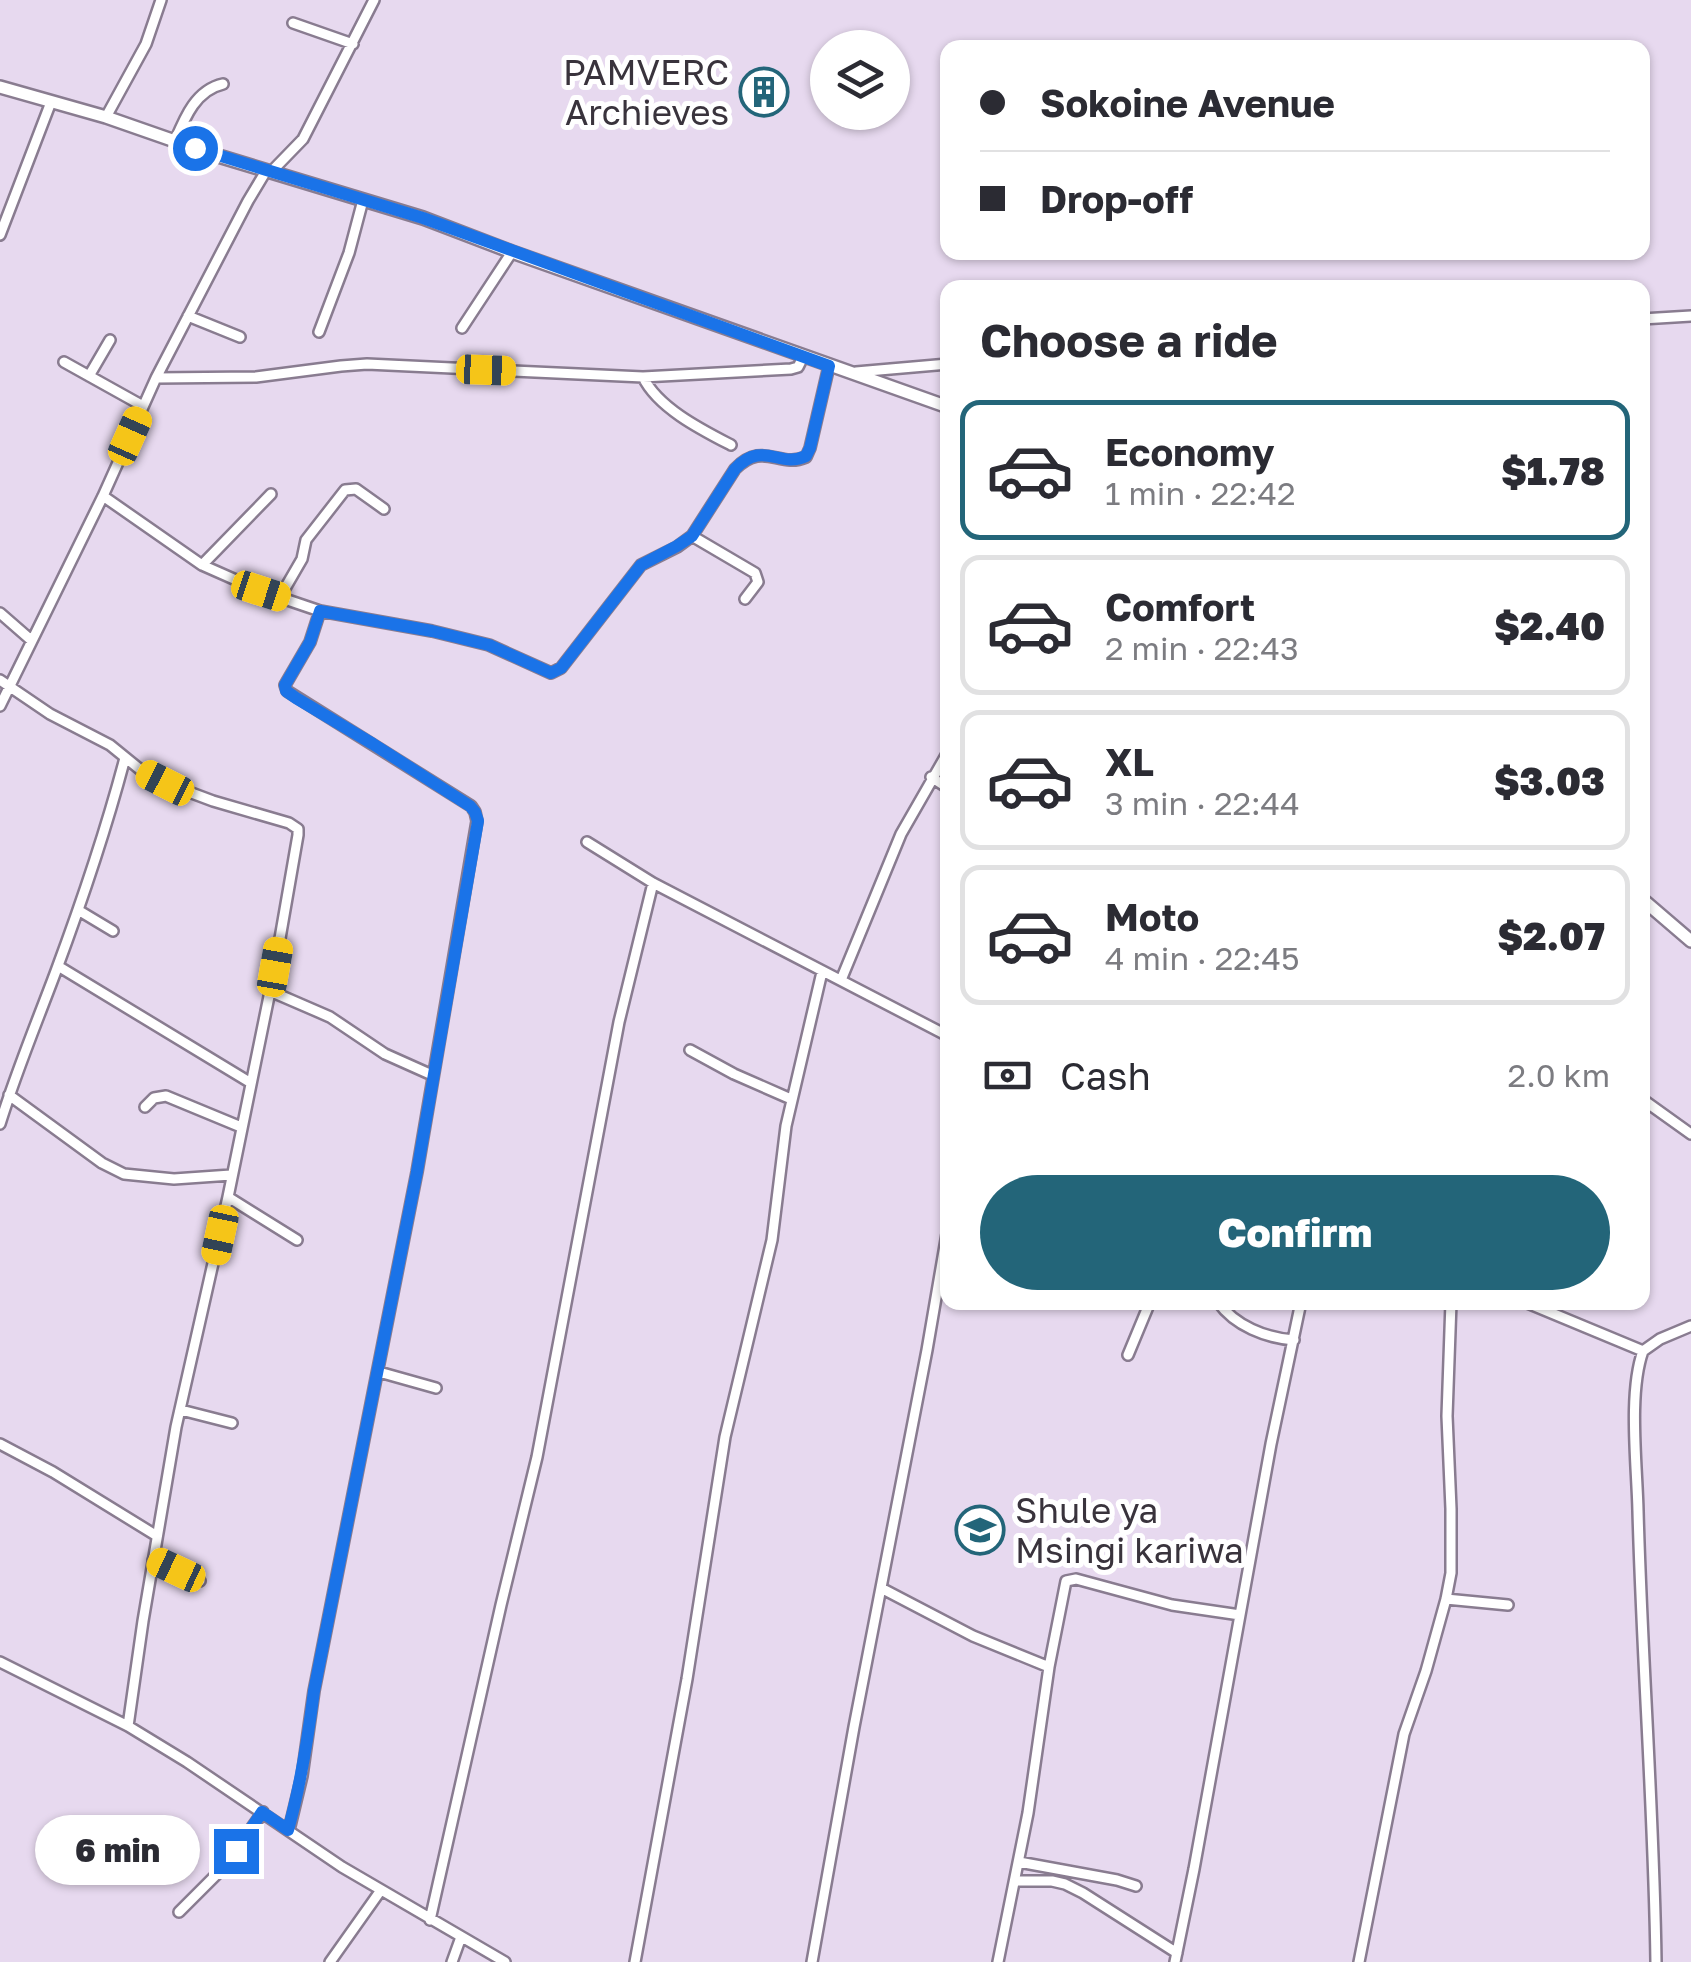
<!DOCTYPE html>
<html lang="en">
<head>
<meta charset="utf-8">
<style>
  :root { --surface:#fff; --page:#f7f7f7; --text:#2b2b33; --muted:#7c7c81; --line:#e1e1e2; --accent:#236579 }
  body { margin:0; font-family:"Golos Text",sans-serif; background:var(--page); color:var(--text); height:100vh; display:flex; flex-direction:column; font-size:38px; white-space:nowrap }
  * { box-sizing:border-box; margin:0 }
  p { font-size:32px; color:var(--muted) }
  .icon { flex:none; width:55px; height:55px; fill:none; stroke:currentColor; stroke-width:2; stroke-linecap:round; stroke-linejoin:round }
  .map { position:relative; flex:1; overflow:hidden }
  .panel { position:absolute; left:940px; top:280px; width:710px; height:1030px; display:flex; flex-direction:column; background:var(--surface); border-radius:20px; box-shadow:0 2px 8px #0004 }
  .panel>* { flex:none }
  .top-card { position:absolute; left:940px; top:40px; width:710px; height:220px; border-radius:20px; box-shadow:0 2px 8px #0004; display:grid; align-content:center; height:220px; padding:0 40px; background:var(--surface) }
  .buttons { position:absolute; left:810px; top:30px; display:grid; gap:20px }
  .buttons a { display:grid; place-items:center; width:100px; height:100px; border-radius:50%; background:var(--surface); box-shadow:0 2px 8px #0004; font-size:50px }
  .end { position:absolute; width:45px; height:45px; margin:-22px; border:12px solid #1a73e8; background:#fff; box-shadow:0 0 0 5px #fff }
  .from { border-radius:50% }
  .bubble { position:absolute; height:70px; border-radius:35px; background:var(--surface); box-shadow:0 2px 8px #0004; font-size:32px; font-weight:800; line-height:70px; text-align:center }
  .car { position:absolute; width:30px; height:60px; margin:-30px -15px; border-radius:12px; box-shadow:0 0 8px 2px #0007; background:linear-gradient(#f5c518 24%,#345 0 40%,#f5c518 0 76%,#345 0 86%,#f5c518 0) }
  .top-card b { display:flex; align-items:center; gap:35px; height:95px; font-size:38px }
  .top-card b+b { border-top:2px solid var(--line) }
  .top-card i { width:25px; height:25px; background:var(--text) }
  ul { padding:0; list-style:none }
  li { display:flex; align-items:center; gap:30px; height:140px; margin:0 20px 15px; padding:0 20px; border:5px solid var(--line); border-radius:20px }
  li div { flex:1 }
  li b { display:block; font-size:38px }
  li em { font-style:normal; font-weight:800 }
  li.on { border-color:var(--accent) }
  li>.icon { width:90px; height:90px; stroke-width:1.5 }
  h2 { padding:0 40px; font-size:45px; line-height:120px }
  .pay { display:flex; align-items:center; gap:25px; height:110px; padding:0 40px; font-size:38px }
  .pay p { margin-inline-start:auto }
  .action { display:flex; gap:20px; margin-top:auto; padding:20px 40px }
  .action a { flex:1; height:115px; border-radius:60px; background:var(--accent); color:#fff; font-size:40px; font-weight:800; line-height:115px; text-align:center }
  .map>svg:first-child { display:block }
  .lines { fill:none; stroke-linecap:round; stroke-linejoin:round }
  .minor-casing { stroke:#897c90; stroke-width:14 }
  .tertiary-casing { stroke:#897c90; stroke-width:16 }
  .minor { stroke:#fff; stroke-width:9 }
  .tertiary { stroke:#fff; stroke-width:11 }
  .route { stroke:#1a73e8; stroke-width:12 }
  .labels { text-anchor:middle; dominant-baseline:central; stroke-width:10; stroke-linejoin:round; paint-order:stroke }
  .poi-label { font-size:35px; fill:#39333c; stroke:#fff; text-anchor:end }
</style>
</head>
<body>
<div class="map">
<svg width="1691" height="1962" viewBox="0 0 1691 1962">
  <rect width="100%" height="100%" fill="#e7d9ef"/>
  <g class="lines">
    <!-- minor casing -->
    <g class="minor-casing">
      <path id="minor" d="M293 23 353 44
        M106 117 146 44 161 0
        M175 141C185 117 196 90 223 84
        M271 172 303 139 374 0
        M0 235 51 102
        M188 316 240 337
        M1642 319 1691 316
        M462 328 512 252
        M319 332 349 253 363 200
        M64 362 143 406
        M856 372 948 364
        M89 376 110 340
        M643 377C658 408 702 430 731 445
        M156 378 256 377 341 366 367 364 643 377 791 369 798 367 803 357
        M103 496 202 565 261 591 320 611 432 631 489 645 551 673 561 668 641 565 677 547 692 536 735 469C763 440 779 469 806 457L810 448 829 366
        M692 536 755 573 758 582 745 599
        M202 565 271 494
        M280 597 302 559 306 540 345 490 356 489 384 509
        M0 613 31 640
        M0 680 50 714 110 745 142 771 165 783 213 801 289 823 298 829V835L275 967 228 1197 176 1427 143 1621 128 1726
        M0 706 103 496 156 378 248 201 266 171
        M931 777 948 788
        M587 842 653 883 948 1036
        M78 910 113 931
        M58 966 251 1083
        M841 980 901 834 948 752
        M270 991 330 1017 385 1054 432 1075
        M690 1050 734 1074 791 1099
        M9 1095 102 1163 124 1174 174 1179 231 1175
        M1642 1099 1691 1134
        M145 1107 154 1098 166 1096 241 1127
        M0 1124C16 1072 37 1022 56 971 82 901 106 830 125 758
        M228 1197 297 1240
        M1218 1302C1235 1326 1266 1338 1294 1340
        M1525 1302 1643 1351
        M1128 1355 1150 1302
        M379 1372 436 1388
        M181 1410 232 1423
        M0 1444 53 1472 157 1536
        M153 1560 200 1581
        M881 1588 973 1636 1049 1667
        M1446 1599 1508 1605
        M0 1662 128 1726 187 1762 342 1867 505 1962
        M289 1830 302 1776 314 1691 417 1172 477 821 475 812 471 806 287 691 285 685 310 642 320 611
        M1019 1862 1117 1880 1136 1886
        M1016 1881H1052L1065 1884 1083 1893 1177 1953
        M179 1912 223 1868 263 1812
        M430 1920 501 1605 537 1457 619 1022 653 883
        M330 1962 381 1890
        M452 1962 461 1937
        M635 1962 687 1679 725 1437 772 1240 786 1126 822 972
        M812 1962 854 1727 927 1350 948 1228
        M998 1962 1028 1813 1049 1667 1066 1581 1076 1579 1172 1605 1240 1615
        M1175 1962 1194 1869 1271 1444 1301 1302
        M1359 1962 1404 1734 1426 1671 1446 1599 1451 1573V1509L1447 1416 1451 1302
        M1656 1962C1654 1812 1642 1661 1638 1511 1637 1465 1628 1393 1643 1351L1660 1339 1691 1326"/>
    </g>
    <!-- tertiary casing -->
    <g class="tertiary-casing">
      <path id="tertiary" d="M0 87 106 117 215 155 423 218 512 252 948 407
        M1642 899 1691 941"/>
    </g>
    <!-- minor -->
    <use href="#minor" class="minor"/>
    <!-- tertiary -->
    <use href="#tertiary" class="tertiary"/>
  </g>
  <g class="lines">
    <!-- route -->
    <path class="route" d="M195 148 423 218 829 366 810 448 806 456C779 469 763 439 735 469L692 536 677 546 641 565 561 668 551 673 489 645 432 631 320 611 310 642 285 685 286 691 296 698 373 744 470 806 475 812 478 821 417 1172 314 1691C308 1738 301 1784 288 1830L262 1812 236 1851"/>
  </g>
  <!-- icons -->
  <defs>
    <g id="building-ring" transform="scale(2.5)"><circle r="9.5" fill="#fff" stroke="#236579" stroke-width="1.5"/><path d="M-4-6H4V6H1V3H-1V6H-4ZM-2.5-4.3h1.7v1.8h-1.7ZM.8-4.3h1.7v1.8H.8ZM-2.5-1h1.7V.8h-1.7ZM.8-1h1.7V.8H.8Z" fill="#236579"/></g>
    <g id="school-ring" transform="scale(2.5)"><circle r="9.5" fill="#fff" stroke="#236579" stroke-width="1.5"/><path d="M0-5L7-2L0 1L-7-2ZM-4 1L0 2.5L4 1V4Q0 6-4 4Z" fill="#236579"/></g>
  </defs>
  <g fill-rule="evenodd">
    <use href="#building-ring" x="764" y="92"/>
    <use href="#school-ring" x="980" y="1530"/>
  </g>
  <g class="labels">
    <!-- poi labels -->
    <g class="poi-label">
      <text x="729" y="72">PAMVERC<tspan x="729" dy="40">Archieves</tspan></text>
      <text x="1015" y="1510" text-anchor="start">Shule ya<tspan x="1015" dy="40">Msingi kariwa</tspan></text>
    </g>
  </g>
</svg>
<div class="buttons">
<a><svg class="icon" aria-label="layers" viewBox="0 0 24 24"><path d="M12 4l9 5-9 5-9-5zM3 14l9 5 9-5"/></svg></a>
</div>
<i class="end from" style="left:195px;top:148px"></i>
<i class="end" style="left:236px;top:1851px"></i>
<div class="bubble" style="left:35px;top:1815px;width:165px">6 min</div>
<i class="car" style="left:486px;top:370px;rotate:92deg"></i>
<i class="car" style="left:130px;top:436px;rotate:24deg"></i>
<i class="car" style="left:261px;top:591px;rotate:108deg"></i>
<i class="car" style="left:165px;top:783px;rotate:297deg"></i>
<i class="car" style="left:275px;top:967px;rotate:10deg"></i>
<i class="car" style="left:220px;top:1235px;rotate:192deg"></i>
<i class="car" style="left:176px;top:1570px;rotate:295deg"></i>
<div class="top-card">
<b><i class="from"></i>Sokoine Avenue</b>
<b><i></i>Drop-off</b>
</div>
<section class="panel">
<h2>Choose a ride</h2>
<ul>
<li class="on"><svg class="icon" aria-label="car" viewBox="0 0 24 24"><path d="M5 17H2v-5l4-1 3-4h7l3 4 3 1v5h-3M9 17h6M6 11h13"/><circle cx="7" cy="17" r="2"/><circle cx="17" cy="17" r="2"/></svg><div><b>Economy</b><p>1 min · 22:42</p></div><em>$1.78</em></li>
<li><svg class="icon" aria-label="car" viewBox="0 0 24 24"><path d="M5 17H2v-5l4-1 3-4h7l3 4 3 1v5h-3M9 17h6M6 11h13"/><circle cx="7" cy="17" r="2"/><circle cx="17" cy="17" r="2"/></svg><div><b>Comfort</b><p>2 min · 22:43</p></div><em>$2.40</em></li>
<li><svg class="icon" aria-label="car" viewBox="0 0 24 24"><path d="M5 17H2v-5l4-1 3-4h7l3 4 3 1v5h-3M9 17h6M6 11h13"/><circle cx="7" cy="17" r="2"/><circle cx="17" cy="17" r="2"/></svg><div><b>XL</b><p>3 min · 22:44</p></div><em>$3.03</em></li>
<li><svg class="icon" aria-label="car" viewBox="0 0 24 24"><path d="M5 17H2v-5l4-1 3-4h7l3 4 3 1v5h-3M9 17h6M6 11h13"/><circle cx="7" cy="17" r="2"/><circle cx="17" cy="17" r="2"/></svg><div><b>Moto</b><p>4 min · 22:45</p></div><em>$2.07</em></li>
</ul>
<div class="pay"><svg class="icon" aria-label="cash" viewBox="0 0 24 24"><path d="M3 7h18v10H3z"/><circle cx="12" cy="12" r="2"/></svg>Cash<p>2.0 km</p></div>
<div class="action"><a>Confirm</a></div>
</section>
</div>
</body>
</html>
